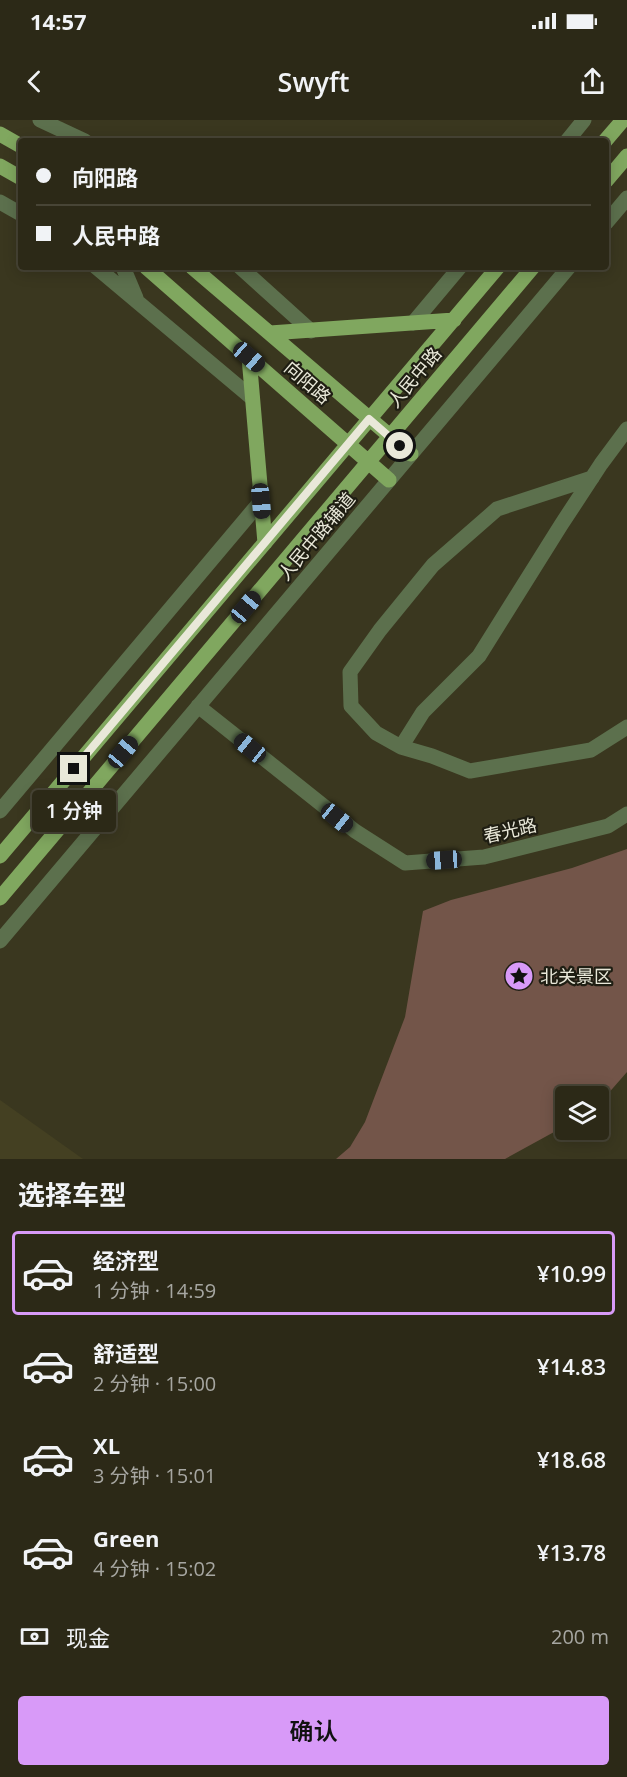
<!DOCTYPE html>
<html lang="zh">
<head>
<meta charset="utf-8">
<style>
  :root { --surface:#2c2917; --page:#383524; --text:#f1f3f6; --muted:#a6a6a1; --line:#484536; --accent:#d89af8 }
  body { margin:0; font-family:"Open Sans","Noto Sans SC",sans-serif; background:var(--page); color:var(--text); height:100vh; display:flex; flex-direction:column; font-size:22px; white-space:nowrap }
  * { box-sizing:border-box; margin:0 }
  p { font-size:20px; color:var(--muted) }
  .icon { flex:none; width:33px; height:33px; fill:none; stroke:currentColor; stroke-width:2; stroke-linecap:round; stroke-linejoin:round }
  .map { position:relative; height:1039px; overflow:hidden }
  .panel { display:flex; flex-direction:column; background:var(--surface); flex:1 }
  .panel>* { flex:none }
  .banner { position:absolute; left:18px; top:18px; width:591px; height:132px; border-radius:6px; box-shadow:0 3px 15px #0003,0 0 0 2px var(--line); display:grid; align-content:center; height:132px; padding:0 18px; background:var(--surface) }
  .buttons { position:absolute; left:555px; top:966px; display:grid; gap:12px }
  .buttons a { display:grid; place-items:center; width:54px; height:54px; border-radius:6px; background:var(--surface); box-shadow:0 3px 15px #0003,0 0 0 2px var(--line); font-size:30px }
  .end { position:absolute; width:27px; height:27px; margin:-14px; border:8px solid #e9e8d9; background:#111; box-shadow:0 0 0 3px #111 }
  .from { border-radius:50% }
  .bubble { position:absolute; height:42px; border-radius:6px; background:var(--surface); box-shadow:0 3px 15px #0003,0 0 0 2px var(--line); font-size:20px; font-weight:600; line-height:42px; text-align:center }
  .car { position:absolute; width:18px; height:36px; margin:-18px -9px; border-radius:8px; box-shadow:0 0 4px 2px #0007; background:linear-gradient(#222 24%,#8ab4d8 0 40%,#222 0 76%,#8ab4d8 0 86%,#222 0) }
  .banner b { display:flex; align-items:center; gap:21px; height:57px; font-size:22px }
  .banner b+b { border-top:2px solid var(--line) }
  .banner i { width:15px; height:15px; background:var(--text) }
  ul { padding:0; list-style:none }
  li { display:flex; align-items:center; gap:18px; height:84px; margin:0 12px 9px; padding:0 6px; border:3px solid transparent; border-radius:6px }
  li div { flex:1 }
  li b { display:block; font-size:22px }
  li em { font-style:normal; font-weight:600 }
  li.on { border-color:var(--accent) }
  li>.icon { width:54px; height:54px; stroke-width:1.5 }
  h2 { padding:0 18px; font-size:27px; line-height:72px }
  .pay { display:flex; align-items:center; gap:15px; height:66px; padding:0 18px; font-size:22px }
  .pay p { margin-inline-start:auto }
  .primary-button { display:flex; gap:12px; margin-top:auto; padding:12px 18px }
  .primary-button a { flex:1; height:69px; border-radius:6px; background:var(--accent); color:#111; font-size:24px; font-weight:600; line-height:69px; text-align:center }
  .status { display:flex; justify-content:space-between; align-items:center; height:42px; padding:0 30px; background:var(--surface); direction:ltr }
  .status svg { height:16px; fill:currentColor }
  header { display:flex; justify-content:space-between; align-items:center; height:78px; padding:0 18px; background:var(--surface); font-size:27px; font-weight:600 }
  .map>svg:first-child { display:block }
  .built { fill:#444022 }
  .green { fill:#735549 }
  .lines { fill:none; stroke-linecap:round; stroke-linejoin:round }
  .minor { stroke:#5c704d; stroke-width:15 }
  .major { stroke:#80a75f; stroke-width:15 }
  .route { stroke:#e9e8d9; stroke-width:8 }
  .labels { text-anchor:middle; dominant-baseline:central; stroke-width:4.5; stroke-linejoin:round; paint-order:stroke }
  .street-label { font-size:18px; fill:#e9e8d9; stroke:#1f1e13 }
  .poi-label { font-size:18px; fill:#e9e8d9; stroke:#1f1e13; text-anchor:start }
</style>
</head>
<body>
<div class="status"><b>14:57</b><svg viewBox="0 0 49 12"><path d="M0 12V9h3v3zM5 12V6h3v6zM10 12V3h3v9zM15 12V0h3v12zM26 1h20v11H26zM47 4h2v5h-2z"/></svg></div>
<header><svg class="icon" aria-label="back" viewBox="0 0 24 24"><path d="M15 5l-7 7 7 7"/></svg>Swyft<svg class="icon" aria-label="share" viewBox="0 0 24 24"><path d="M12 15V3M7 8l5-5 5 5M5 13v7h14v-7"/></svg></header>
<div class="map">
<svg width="627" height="1039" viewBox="0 0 627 1039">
  <rect width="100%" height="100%" fill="#3a371f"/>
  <!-- built -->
  <path class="built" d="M0 980 83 1039H0Z"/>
  <!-- green -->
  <path class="green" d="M627 729V952L599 984 598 976H566L565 1006 505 1039H336L350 1027 365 1002 405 897 423 791 451 780 572 748Z"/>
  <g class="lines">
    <!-- minor -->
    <path class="minor" d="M40 0 85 21
      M567 21 584 0
      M0 82 21 94
      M606 103 627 78
      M96 147 252 278
      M123 147 136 178
      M240 147 311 211
      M413 203 460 147
      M627 309 601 344 561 405 479 536 423 592 401 627 432 636 470 651 591 630 627 607
      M198 586 355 711 405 743 484 737 608 706 627 694
      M401 627 376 613 351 586 350 552 380 510 433 445 497 389 592 358
      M0 691 261 381
      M0 821 569 147"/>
    <!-- major -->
    <path class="major" d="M0 14 21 26
      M605 21 623 0
      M0 46 21 58
      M606 61 627 36
      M146 147 389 360
      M192 147 411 334
      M270 213 454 200
      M249 237 265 423
      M0 736 498 147
      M0 778 533 147"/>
  </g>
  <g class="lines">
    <!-- route -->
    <path class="route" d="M74 649 369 299 400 326"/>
  </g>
  <!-- icons -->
  <defs>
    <g id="sight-disc" transform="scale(1.5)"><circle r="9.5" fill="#d89af8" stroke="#1f1e13"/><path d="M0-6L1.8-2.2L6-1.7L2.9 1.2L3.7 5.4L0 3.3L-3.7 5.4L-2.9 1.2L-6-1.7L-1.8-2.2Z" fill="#111"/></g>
  </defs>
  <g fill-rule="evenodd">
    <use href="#sight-disc" x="519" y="856"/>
  </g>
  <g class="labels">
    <!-- street labels -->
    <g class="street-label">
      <text transform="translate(414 257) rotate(-50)">人民中路</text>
      <text transform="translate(308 262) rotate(41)">向阳路</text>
      <text transform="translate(316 416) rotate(-50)">人民中路辅道</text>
      <text transform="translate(510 710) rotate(-13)">春光路</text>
    </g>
    <!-- poi labels -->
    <g class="poi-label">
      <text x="540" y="856">北关景区</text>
    </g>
  </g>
</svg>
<div class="buttons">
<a><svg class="icon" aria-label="layers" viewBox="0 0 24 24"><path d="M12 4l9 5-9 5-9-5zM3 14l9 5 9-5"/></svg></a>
</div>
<i class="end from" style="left:400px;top:326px"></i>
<i class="end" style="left:74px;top:649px"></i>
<div class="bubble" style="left:32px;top:670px;width:84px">1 分钟</div>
<i class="car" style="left:249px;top:237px;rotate:131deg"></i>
<i class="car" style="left:261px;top:381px;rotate:175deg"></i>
<i class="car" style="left:246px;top:487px;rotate:40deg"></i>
<i class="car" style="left:250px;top:628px;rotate:309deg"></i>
<i class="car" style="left:123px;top:632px;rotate:40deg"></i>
<i class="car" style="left:337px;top:698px;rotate:129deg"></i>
<i class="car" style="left:444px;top:740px;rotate:266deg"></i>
<div class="banner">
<b><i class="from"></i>向阳路</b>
<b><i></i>人民中路</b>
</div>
</div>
<section class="panel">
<h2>选择车型</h2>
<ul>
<li class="on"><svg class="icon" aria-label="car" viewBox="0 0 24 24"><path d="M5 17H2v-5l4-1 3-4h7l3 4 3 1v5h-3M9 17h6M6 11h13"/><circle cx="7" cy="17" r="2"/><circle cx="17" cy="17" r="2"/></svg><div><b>经济型</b><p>1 分钟 · 14:59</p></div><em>¥10.99</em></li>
<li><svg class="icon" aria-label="car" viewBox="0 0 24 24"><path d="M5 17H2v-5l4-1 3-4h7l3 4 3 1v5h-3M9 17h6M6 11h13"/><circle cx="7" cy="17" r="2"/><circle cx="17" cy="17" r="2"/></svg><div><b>舒适型</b><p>2 分钟 · 15:00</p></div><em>¥14.83</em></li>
<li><svg class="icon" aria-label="car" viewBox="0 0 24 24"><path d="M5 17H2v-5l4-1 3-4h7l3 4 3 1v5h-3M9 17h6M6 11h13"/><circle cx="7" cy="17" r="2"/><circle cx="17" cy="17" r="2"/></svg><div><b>XL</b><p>3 分钟 · 15:01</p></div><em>¥18.68</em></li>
<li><svg class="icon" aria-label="car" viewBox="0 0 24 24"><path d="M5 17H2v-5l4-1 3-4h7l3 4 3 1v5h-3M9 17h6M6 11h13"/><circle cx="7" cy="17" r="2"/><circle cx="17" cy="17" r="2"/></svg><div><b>Green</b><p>4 分钟 · 15:02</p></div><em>¥13.78</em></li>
</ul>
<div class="pay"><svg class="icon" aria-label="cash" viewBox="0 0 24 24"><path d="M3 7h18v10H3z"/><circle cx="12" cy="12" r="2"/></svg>现金<p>200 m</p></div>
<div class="primary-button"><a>确认</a></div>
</section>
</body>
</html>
